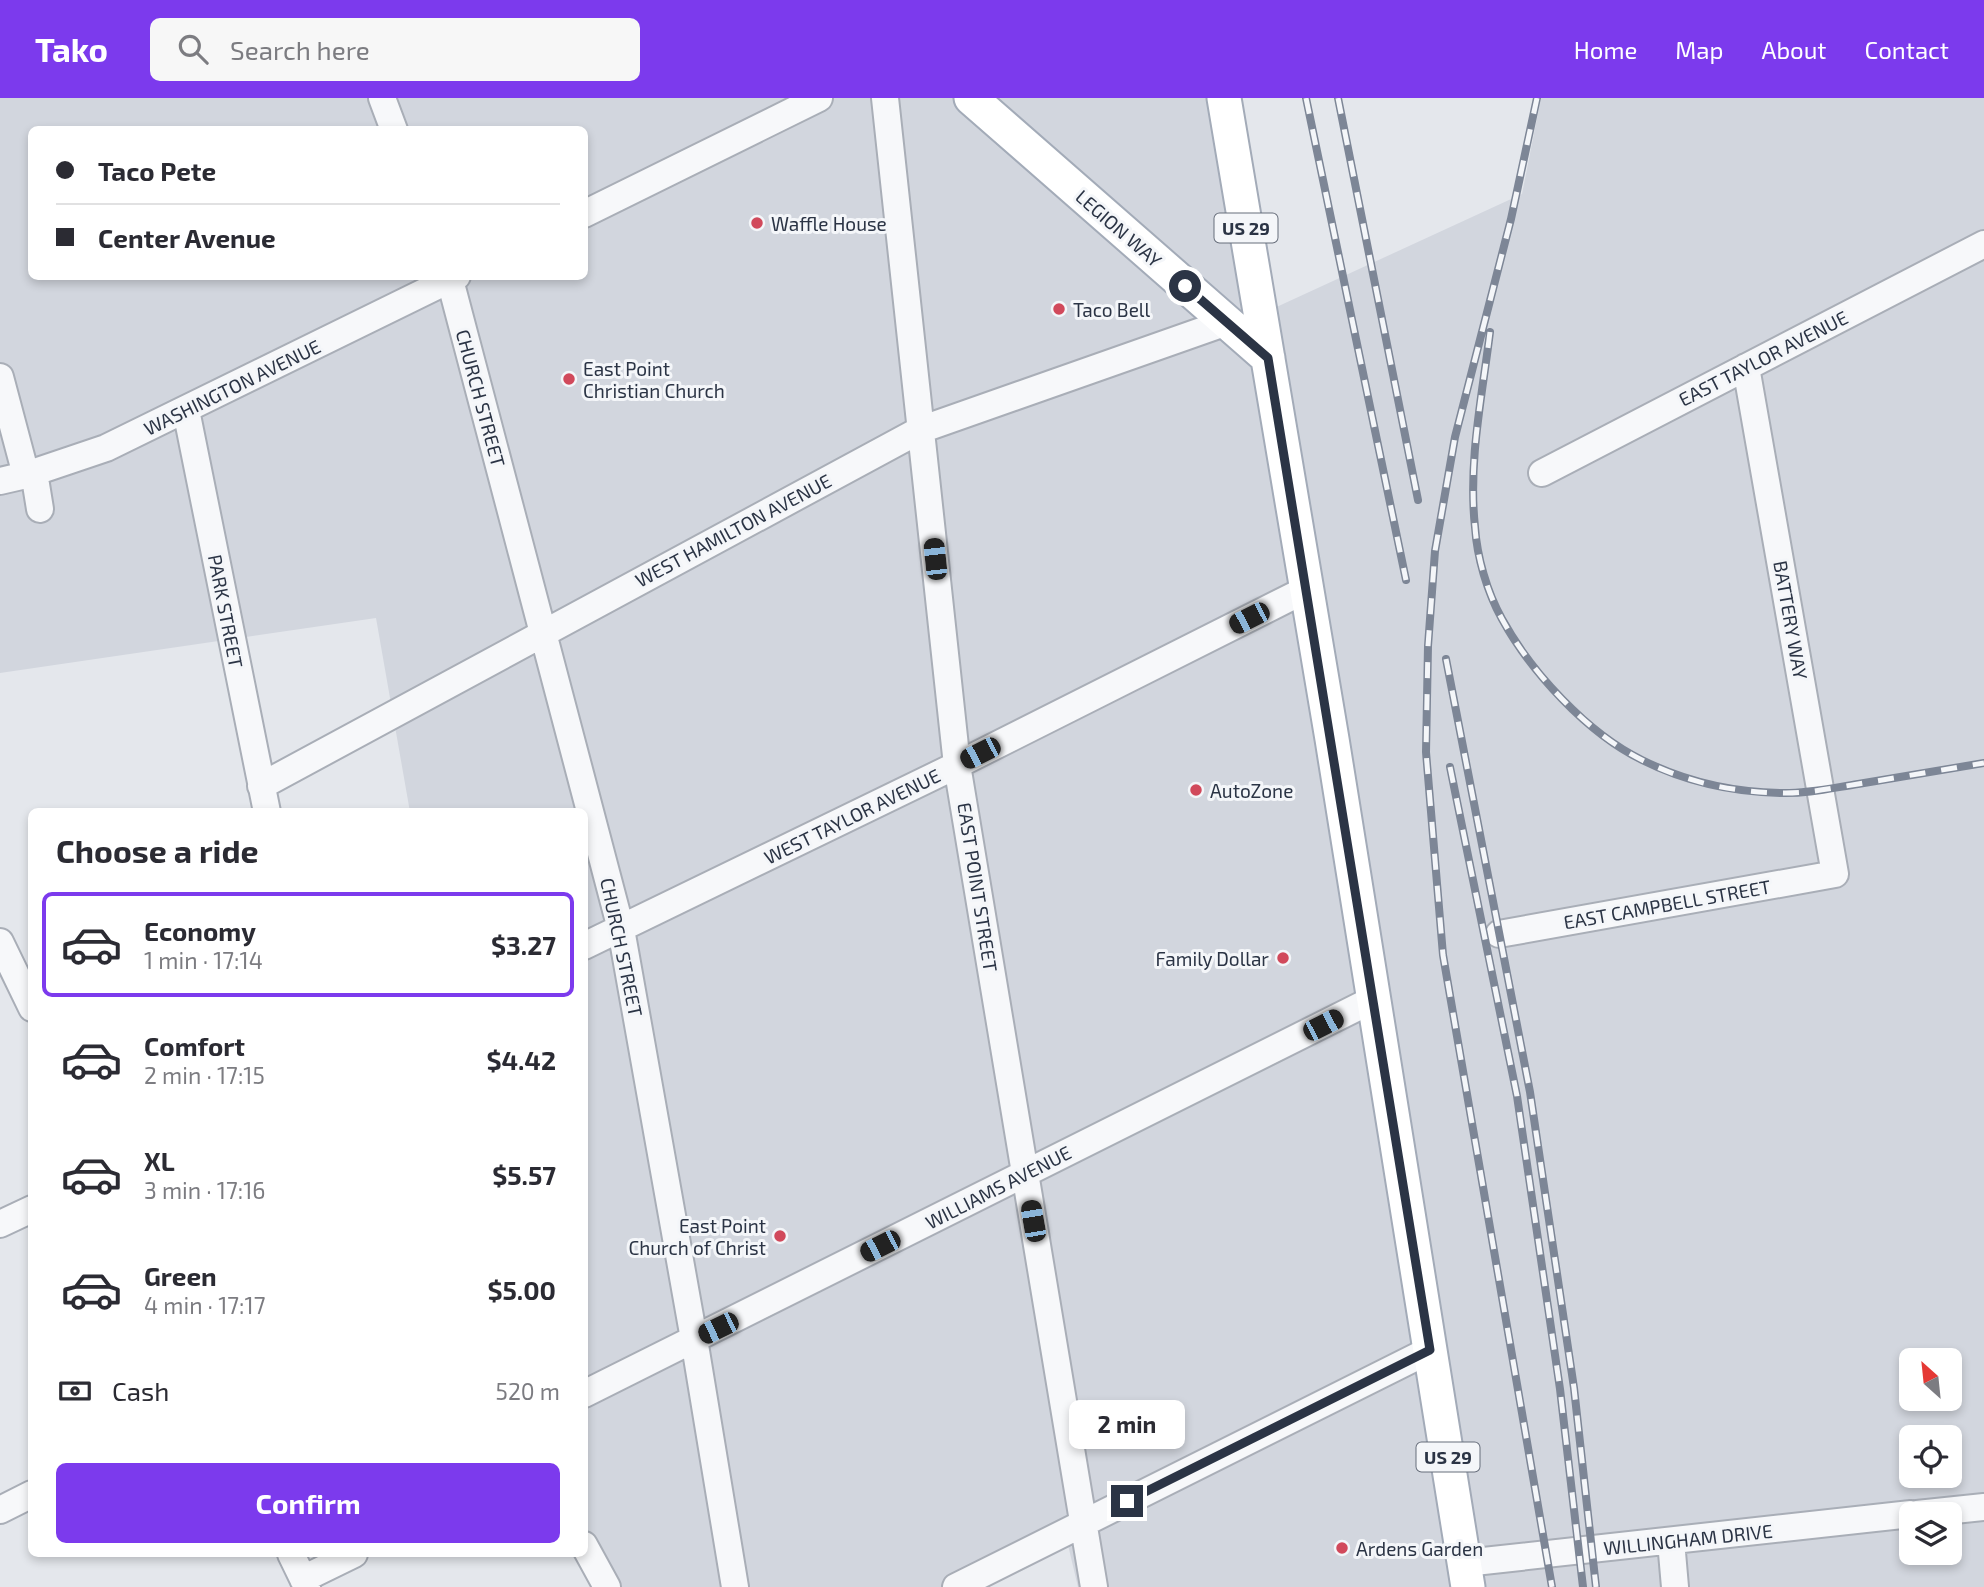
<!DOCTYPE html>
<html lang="en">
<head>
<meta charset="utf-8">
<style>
  :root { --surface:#fff; --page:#f7f7f7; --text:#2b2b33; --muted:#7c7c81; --line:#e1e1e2; --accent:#7c3aed }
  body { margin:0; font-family:"Exo 2",sans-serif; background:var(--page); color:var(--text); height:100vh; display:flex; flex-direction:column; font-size:26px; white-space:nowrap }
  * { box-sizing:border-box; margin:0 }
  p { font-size:23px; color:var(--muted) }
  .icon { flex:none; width:38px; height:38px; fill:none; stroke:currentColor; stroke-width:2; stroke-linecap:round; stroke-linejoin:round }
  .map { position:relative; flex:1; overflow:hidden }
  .details { position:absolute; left:28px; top:710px; width:560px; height:749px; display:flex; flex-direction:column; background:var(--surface); border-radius:10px; box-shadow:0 4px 10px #0003 }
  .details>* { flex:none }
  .top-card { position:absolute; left:28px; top:28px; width:560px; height:154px; border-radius:10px; box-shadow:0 4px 10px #0003; display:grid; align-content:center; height:154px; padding:0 28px; background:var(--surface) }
  .needle { width:46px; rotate:333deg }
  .tools { position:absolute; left:1899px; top:1250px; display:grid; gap:14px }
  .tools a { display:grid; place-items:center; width:63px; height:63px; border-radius:10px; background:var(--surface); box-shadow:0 4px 10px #0003; font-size:35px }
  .end { position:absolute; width:32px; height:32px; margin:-16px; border:9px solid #2b3445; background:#fff; box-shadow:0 0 0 4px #fff }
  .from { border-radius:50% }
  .bubble { position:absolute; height:49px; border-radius:10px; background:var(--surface); box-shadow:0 4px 10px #0003; font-size:23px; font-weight:700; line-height:49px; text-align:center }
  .car { position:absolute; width:21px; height:42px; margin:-21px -10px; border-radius:9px; box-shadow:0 0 5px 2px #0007; background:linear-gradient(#222 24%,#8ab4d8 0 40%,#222 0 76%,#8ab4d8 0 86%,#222 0) }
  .top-card b { display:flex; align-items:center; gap:24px; height:66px; font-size:26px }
  .top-card b+b { border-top:2px solid var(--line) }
  .top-card i { width:18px; height:18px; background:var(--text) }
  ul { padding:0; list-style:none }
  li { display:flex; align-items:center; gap:21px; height:105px; margin:0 14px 10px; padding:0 14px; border:4px solid transparent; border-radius:10px }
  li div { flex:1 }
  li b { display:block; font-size:26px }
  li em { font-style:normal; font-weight:700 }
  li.current { border-color:var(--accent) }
  li>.icon { width:63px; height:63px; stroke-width:1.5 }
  h2 { padding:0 28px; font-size:32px; line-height:84px }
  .pay { display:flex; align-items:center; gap:18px; height:77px; padding:0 28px; font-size:26px }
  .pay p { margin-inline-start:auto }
  .cta { display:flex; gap:14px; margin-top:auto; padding:14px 28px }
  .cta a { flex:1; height:80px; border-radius:10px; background:var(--accent); color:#fff; font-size:28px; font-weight:700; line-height:80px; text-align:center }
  header { display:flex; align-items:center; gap:42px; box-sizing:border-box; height:98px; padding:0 35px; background:var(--accent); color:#fff }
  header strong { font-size:33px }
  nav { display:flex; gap:38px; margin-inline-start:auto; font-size:24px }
  .search { width:490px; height:63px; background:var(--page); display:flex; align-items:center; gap:18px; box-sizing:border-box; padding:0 24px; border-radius:10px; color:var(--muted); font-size:26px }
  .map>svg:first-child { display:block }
  .built { fill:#d2d6de; fill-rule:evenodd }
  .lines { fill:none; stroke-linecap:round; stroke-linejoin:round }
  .minor-casing { stroke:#a9aeb7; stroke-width:30 }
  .major-casing { stroke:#a3abb8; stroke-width:37 }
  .minor { stroke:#f7f8fa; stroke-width:26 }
  .major { stroke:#fff; stroke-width:33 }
  .rail-casing { stroke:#7d8696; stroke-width:8 }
  .rail { stroke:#f4f6f9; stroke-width:5; stroke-dasharray:16; stroke-linecap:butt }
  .route { stroke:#2b3445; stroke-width:9 }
  .poi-dot { fill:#d1495b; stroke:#f4f6f9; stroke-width:2.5 }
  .labels { text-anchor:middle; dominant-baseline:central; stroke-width:6; stroke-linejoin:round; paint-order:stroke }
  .shield { fill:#f4f6f9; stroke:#676e7b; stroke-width:2 }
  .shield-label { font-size:18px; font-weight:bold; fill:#2b3445 }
  .poi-label { font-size:19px; fill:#2b3445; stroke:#f4f6f9; text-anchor:start }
  .street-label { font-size:19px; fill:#2b3445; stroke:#f4f6f9 }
</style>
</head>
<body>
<header>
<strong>Tako</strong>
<div class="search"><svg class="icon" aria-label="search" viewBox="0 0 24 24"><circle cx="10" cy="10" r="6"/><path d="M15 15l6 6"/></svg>Search here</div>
<nav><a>Home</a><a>Map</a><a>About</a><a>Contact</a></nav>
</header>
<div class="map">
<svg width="1984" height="1489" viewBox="0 0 1984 1489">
  <rect width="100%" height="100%" fill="#e4e7ec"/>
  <!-- built -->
  <path class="built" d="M0 0H1233L1257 218 1522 96 1541 0H1984V1489H1078L1068 1447 971 1489H608L584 1448V714H410L376 520 0 575ZM32 32H584V178H32ZM1911 1262H1950V1300H1911ZM1911 1339H1950V1377H1911ZM1911 1416H1950V1454H1911Z"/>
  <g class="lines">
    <!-- minor casing -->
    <g class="minor-casing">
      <path id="minor" d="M382 0 394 32
        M885 0 957 667 1094 1489
        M584 116 819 0
        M449 178 621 831 694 1241 735 1489
        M0 279 26 377
        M186 312 267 714
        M34 374 40 411
        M1542 375 1984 146
        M0 383 26 377 106 350 457 178
        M261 688 920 332 1227 224
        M1499 836 1835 776 1746 269
        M0 844 32 910
        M584 848 957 667 1307 491
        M0 1126 32 1111
        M584 1296 1374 901
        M0 1412 32 1396
        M1917 1416 1984 1409
        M1671 1443 1675 1489
        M584 1447 607 1489
        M291 1456 307 1489
        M1465 1465 1911 1416
        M303 1481 354 1456
        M956 1489 1430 1252"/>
    </g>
    <!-- major casing -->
    <g class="major-casing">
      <path id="major" d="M971 0 1268 260
        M1224 0 1332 641 1468 1489"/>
    </g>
    <!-- minor -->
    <use href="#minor" class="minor"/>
    <!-- major -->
    <use href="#major" class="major"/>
    <!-- rail casing -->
    <g class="rail-casing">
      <path id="rail" d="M1306 0 1406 482
        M1338 0 1418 402
        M1537 0 1511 121 1455 339 1435 453 1428 548 1426 654 1443 857 1552 1489
        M1490 234C1482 299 1468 364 1475 429 1477 459 1487 494 1502 521 1531 574 1587 635 1642 662 1686 684 1731 694 1780 695 1806 696 1832 690 1858 686 1900 679 1942 672 1984 665
        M1446 561 1530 994 1574 1290 1596 1489
        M1450 669 1517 998 1560 1291 1583 1489"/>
    </g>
    <!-- rail -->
    <use href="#rail" class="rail"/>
  </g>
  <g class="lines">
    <!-- route -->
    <path class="route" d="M1127 1403 1430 1252 1268 260 1185 188"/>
  </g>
  <!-- markers -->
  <g class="poi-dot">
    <circle cx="757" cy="125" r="7"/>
    <circle cx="1059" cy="211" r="7"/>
    <circle cx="569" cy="281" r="7"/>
    <circle cx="1196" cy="692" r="7"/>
    <circle cx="1283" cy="860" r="7"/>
    <circle cx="780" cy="1138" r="7"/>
    <circle cx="1342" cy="1450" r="7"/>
  </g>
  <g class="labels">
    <!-- shield labels -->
    <g class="shield">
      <rect x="1214.5" y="115.5" width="63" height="29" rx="5"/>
      <rect x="1416.5" y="1344.5" width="63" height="29" rx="5"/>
    </g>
    <g class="shield-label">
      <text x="1246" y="130">US 29</text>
      <text x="1448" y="1359">US 29</text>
    </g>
    <!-- poi labels -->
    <g class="poi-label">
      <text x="771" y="125">Waffle House</text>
      <text x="1073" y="211">Taco Bell</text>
      <text x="583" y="270">East Point<tspan x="583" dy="22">Christian Church</tspan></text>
      <text x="1210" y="692">AutoZone</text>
      <text x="1269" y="860" text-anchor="end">Family Dollar</text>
      <text x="766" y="1127" text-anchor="end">East Point<tspan x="766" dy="22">Church of Christ</tspan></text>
      <text x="1356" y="1450">Ardens Garden</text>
    </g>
    <!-- street labels -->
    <g class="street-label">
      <text transform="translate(1119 130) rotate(41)">LEGION WAY</text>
      <text transform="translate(1763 260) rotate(-27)">EAST TAYLOR AVENUE</text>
      <text transform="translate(232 289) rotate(-26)">WASHINGTON AVENUE</text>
      <text transform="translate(481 300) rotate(75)">CHURCH STREET</text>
      <text transform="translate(733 432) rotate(-28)">WEST HAMILTON AVENUE</text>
      <text transform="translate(226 513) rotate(79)">PARK STREET</text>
      <text transform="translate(1791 522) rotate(80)">BATTERY WAY</text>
      <text transform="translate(852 718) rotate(-26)">WEST TAYLOR AVENUE</text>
      <text transform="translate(978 789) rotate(81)">EAST POINT STREET</text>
      <text transform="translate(1667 806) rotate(-10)">EAST CAMPBELL STREET</text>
      <text transform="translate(622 849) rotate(78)">CHURCH STREET</text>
      <text transform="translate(998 1089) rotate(-27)">WILLIAMS AVENUE</text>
      <text transform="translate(1688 1441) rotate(-6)">WILLINGHAM DRIVE</text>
    </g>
  </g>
</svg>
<div class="tools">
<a><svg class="needle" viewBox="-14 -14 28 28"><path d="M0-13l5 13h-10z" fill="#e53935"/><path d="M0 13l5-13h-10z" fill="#7c7c81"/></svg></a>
<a><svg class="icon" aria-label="locate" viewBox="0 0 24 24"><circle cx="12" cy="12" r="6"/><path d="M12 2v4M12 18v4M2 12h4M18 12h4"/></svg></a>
<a><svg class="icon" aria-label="layers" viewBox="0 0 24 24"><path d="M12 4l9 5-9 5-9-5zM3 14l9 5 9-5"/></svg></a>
</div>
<i class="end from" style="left:1185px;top:188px"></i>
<i class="end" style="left:1127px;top:1403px"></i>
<div class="bubble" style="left:1069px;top:1302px;width:116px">2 min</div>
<i class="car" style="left:935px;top:461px;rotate:354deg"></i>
<i class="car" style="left:1249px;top:520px;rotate:243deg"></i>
<i class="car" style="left:980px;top:655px;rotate:243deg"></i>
<i class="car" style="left:1323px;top:927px;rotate:63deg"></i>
<i class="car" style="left:1033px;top:1123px;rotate:350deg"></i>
<i class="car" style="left:880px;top:1148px;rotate:243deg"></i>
<i class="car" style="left:718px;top:1230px;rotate:244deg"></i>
<div class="top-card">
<b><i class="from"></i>Taco Pete</b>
<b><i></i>Center Avenue</b>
</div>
<section class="details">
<h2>Choose a ride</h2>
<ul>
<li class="current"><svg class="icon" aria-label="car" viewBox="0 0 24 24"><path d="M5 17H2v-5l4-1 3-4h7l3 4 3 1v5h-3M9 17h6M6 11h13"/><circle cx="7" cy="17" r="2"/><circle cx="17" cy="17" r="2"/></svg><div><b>Economy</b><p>1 min · 17:14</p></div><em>$3.27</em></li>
<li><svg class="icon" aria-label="car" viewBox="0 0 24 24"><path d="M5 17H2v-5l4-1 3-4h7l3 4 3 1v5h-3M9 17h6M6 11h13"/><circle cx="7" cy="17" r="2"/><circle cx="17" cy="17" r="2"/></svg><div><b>Comfort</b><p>2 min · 17:15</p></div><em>$4.42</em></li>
<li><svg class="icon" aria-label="car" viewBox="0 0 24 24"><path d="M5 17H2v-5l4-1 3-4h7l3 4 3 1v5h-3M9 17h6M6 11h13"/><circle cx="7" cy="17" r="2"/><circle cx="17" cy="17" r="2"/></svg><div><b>XL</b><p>3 min · 17:16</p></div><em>$5.57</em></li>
<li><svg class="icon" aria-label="car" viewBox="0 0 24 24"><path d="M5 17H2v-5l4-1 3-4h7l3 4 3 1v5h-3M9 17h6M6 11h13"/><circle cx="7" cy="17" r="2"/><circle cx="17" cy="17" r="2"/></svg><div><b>Green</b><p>4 min · 17:17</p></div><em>$5.00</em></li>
</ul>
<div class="pay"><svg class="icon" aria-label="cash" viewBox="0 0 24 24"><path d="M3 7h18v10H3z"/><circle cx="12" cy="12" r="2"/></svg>Cash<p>520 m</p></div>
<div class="cta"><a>Confirm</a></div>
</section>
</div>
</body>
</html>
